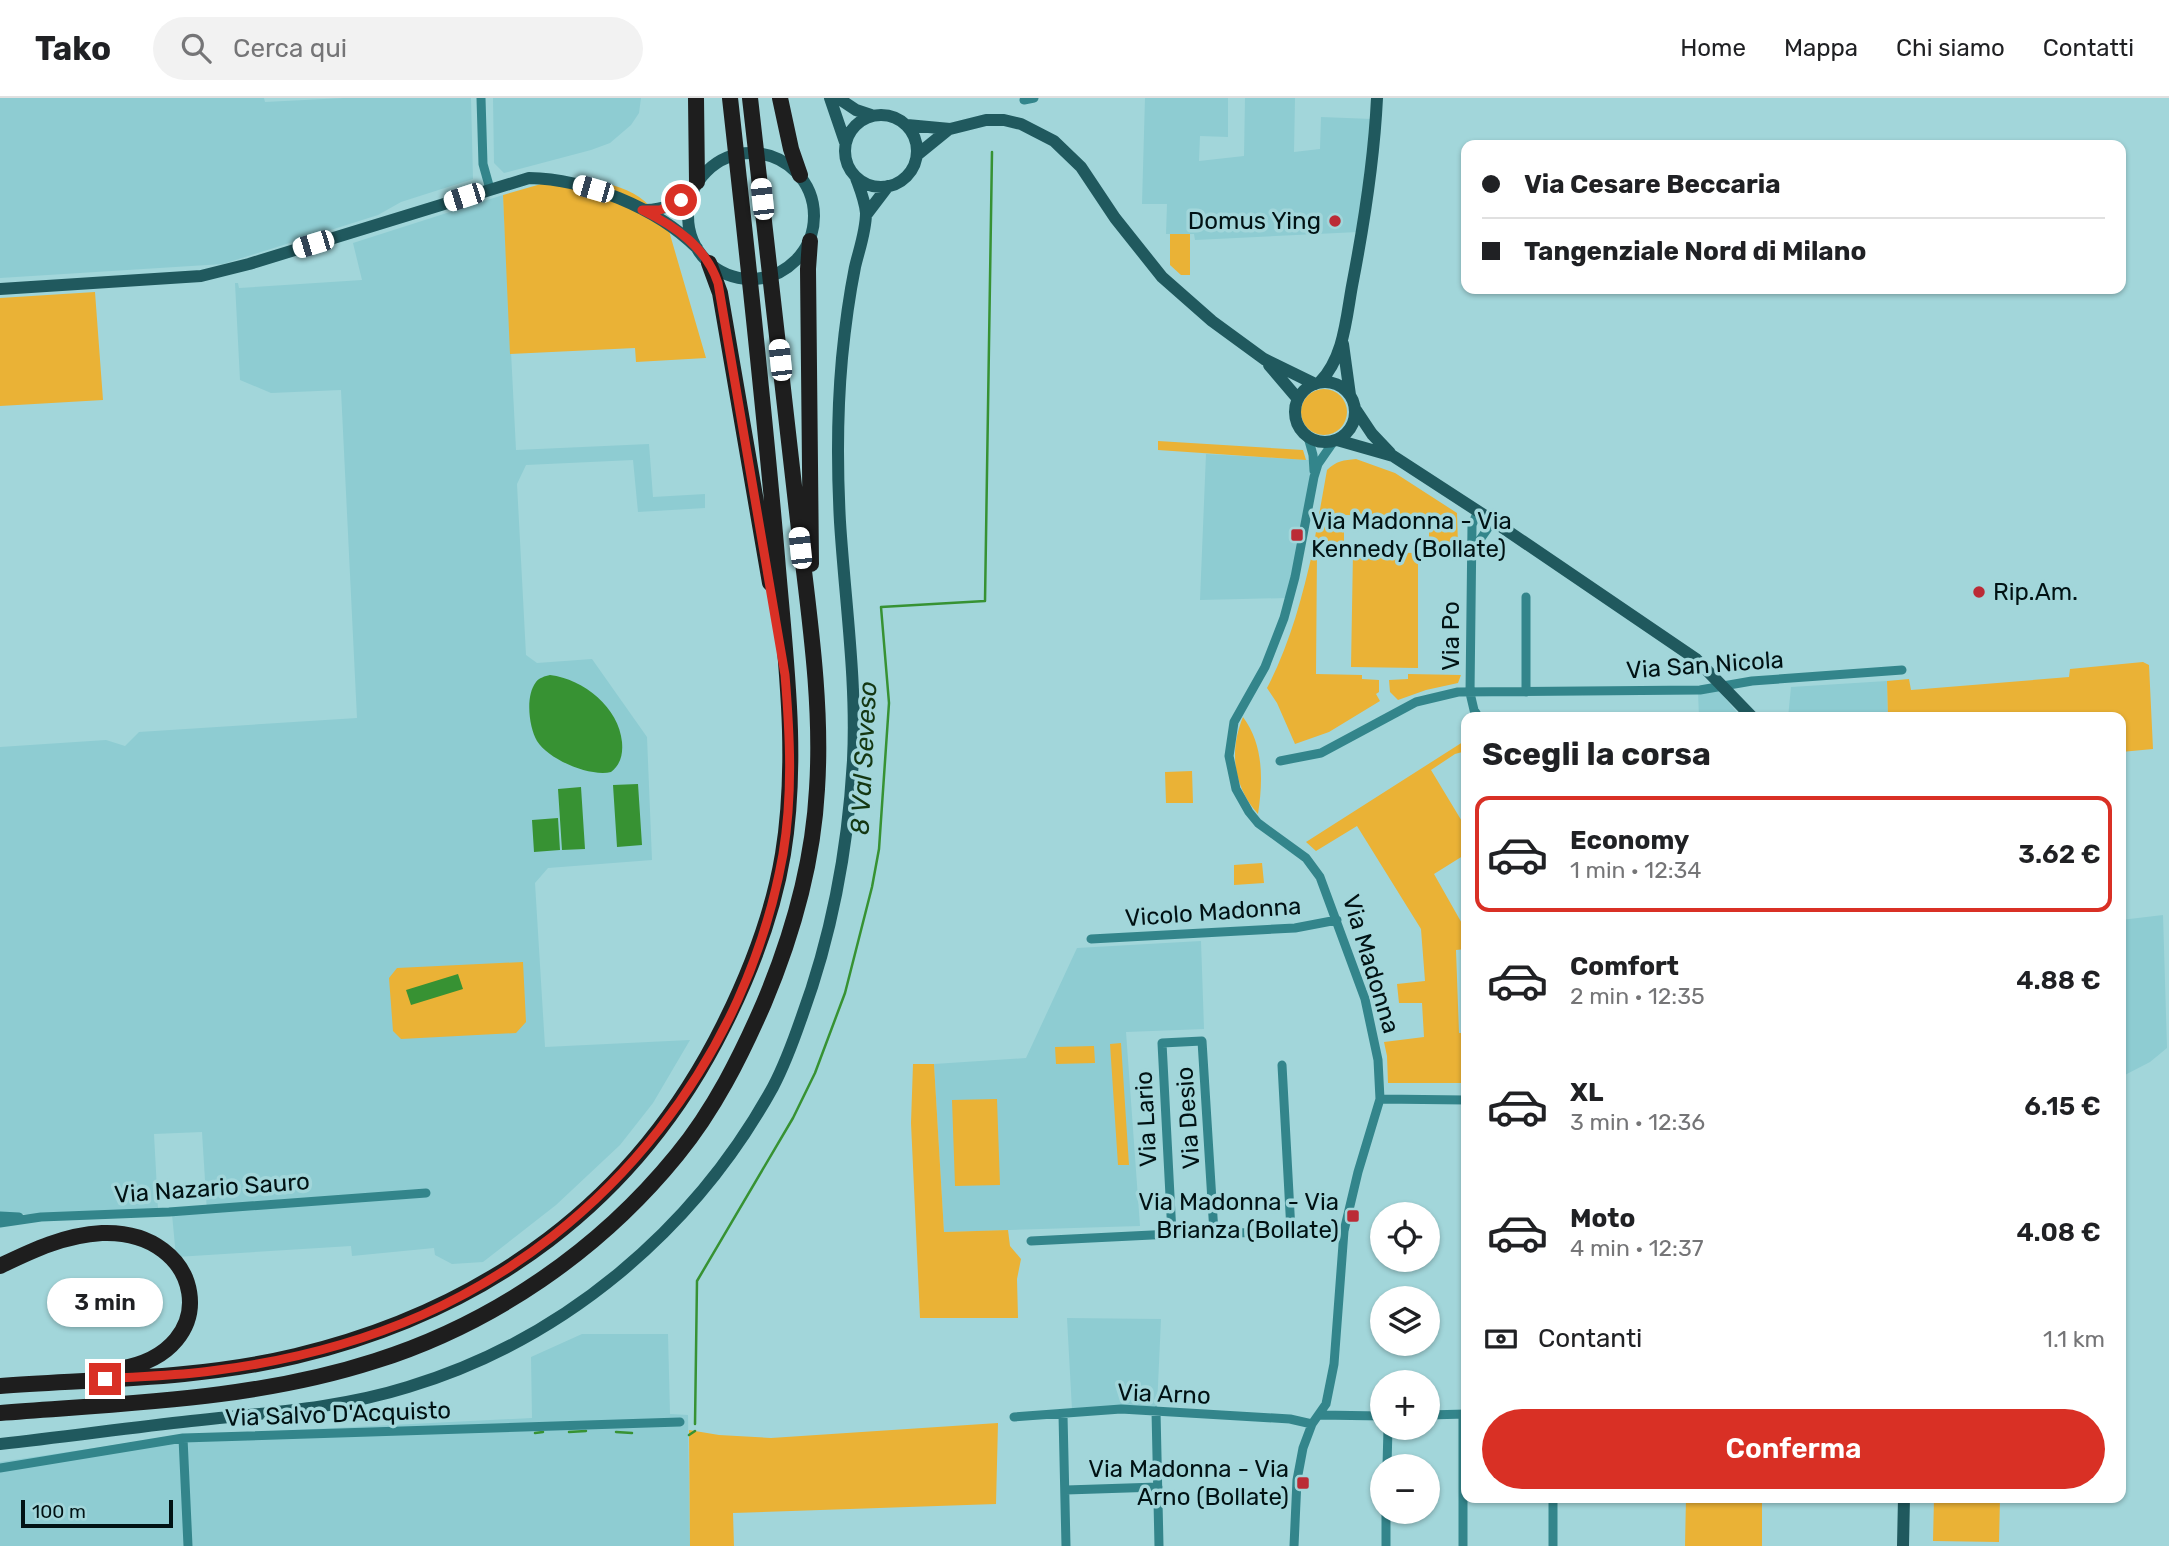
<!DOCTYPE html>
<html lang="it">
<head>
<meta charset="utf-8">
<style>
  :root { --surface:#fff; --page:#f2f2f2; --text:#202124; --muted:#757577; --line:#e0e0e0; --accent:#d93025 }
  body { margin:0; font-family:Rubik,sans-serif; background:var(--page); color:var(--text); height:100vh; display:flex; flex-direction:column; font-size:26px; white-space:nowrap }
  * { box-sizing:border-box; margin:0 }
  p { font-size:23px; color:var(--muted) }
  .icon { flex:none; width:38px; height:38px; fill:none; stroke:currentColor; stroke-width:2; stroke-linecap:round; stroke-linejoin:round }
  .map { position:relative; flex:1; overflow:hidden }
  .side { position:absolute; left:1461px; top:614px; width:665px; height:791px; display:flex; flex-direction:column; background:var(--surface); border-radius:14px; box-shadow:0 2px 5px #0004 }
  .side>* { flex:none }
  .hud { position:absolute; left:1461px; top:42px; width:665px; height:154px; border-radius:14px; box-shadow:0 2px 5px #0004; display:grid; align-content:center; height:154px; padding:0 21px; background:var(--surface) }
  .tools { position:absolute; left:1370px; top:1104px; display:grid; gap:14px }
  .tools a { display:grid; place-items:center; width:70px; height:70px; border-radius:50%; background:var(--surface); box-shadow:0 2px 5px #0004; font-size:35px }
  .scale { position:absolute; left:21px; bottom:18px; width:152px; box-sizing:border-box; padding-left:7px; border:4px solid #011214; border-top:0; font-size:19px; line-height:24px; white-space:nowrap; color:#011214; -webkit-text-stroke:5px #a2d6da; paint-order:stroke }
  .end { position:absolute; width:32px; height:32px; margin:-16px; border:9px solid #d93025; background:#fff; box-shadow:0 0 0 4px #fff }
  .from { border-radius:50% }
  .bubble { position:absolute; height:49px; border-radius:24px; background:var(--surface); box-shadow:0 2px 5px #0004; font-size:23px; font-weight:600; line-height:49px; text-align:center }
  .car { position:absolute; width:21px; height:42px; margin:-21px -10px; border-radius:9px; box-shadow:0 0 5px 2px #0007; background:linear-gradient(#fff 24%,#345 0 40%,#fff 0 76%,#345 0 86%,#fff 0) }
  .hud b { display:flex; align-items:center; gap:24px; height:66px; font-size:26px }
  .hud b+b { border-top:2px solid var(--line) }
  .hud i { width:18px; height:18px; background:var(--text) }
  ul { padding:0; list-style:none }
  li { display:flex; align-items:center; gap:21px; height:116px; margin:0 14px 10px; padding:0 7px; border:4px solid transparent; border-radius:14px }
  li div { flex:1 }
  li b { display:block; font-size:26px }
  li em { font-style:normal; font-weight:600 }
  li.on { border-color:var(--accent) }
  li>.icon { width:63px; height:63px; stroke-width:1.5 }
  h2 { padding:0 21px; font-size:32px; line-height:84px }
  .pay { display:flex; align-items:center; gap:18px; height:77px; padding:0 21px; font-size:26px }
  .pay p { margin-inline-start:auto }
  .button { display:flex; gap:14px; margin-top:auto; padding:14px 21px }
  .button a { flex:1; height:80px; border-radius:42px; background:var(--accent); color:#fff; font-size:28px; font-weight:600; line-height:80px; text-align:center }
  header { display:flex; align-items:center; gap:42px; box-sizing:border-box; height:98px; padding:0 35px; background:var(--surface); border-bottom:2px solid var(--line) }
  header strong { font-size:33px }
  nav { display:flex; gap:38px; margin-inline-start:auto; font-size:24px }
  .search { width:490px; height:63px; background:var(--page); display:flex; align-items:center; gap:18px; box-sizing:border-box; padding:0 24px; border-radius:38px; color:var(--muted); font-size:26px }
  .map>svg:first-child { display:block }
  .built { fill:#8eccd2 }
  .green { fill:#eab236 }
  .water { fill:#379233 }
  .lines { fill:none; stroke-linecap:round; stroke-linejoin:round }
  .stream { stroke:#379233; stroke-width:2.5 }
  .street { stroke:#33858b; stroke-width:9 }
  .secondary { stroke:#20595e; stroke-width:12 }
  .highway { stroke:#1e1e1e; stroke-width:16 }
  .route { stroke:#d93025; stroke-width:9 }
  .poi-dot { fill:#bb2b36; stroke:#a2d6da; stroke-width:2.5 }
  .labels { text-anchor:middle; dominant-baseline:central; stroke-width:7; stroke-linejoin:round; paint-order:stroke }
  .poi-label { font-size:24px; fill:#011214; stroke:#a2d6da; text-anchor:end }
  .street-label { font-size:24px; fill:#011214; stroke:#a2d6da }
  .water-label { font-size:26px; font-style:italic; fill:#143712; stroke:#a2d6da }
</style>
</head>
<body>
<header>
<strong>Tako</strong>
<div class="search"><svg class="icon" aria-label="search" viewBox="0 0 24 24"><circle cx="10" cy="10" r="6"/><path d="M15 15l6 6"/></svg>Cerca qui</div>
<nav><a>Home</a><a>Mappa</a><a>Chi siamo</a><a>Contatti</a></nav>
</header>
<div class="map">
<svg width="2169" height="1448" viewBox="0 0 2169 1448">
  <rect width="100%" height="100%" fill="#a2d6da"/>
  <!-- built -->
  <path class="built" d="M0 0H264L265 4 344 0H471L473 81 401 104 378 117 223 166 0 180Z
    M493 0H641L639 15 631 27 610 45 591 52 504 75 494 65Z
    M1145 0H1228V39L1200 38 1199 63 1244 58 1245 0H1295L1294 54 1320 51 1321 19 1372 21 1358 134 1195 142 1194 136H1166L1167 106H1142Z
    M503 97 516 352 649 346 653 399 705 396V410L638 414 633 362 526 367 517 386 526 557 537 565 592 561 647 639 652 762 548 770 535 785 545 949 690 942 653 1005 620 1047 556 1107 483 1164 452 1166 435 1157 434 1150 352 1158 351 1148 176 1159 172 1116 207 1114 202 1034 154 1036 158 1111 42 1117 0 1115V649L106 642 125 648 139 634 357 620 341 292 271 295 240 282 235 185H238L239 190 362 182 353 145Z
    M1206 356 1309 362 1311 382 1287 500 1200 502Z
    M1887 583 1888 619 1788 620 1791 589Z
    M1718 592 1741 619H1699L1698 594Z
    M2163 817 2167 950 2150 964 2121 979V822Z
    M1201 843 1204 931 1126 934 1140 1128 944 1134 934 966 1026 960 1077 850Z
    M1067 1220 1161 1221 1157 1309 1072 1312Z
    M582 1236H668L670 1316 688 1317 690 1448H0V1364L175 1338 532 1320 531 1259Z"/>
  <!-- green -->
  <path class="green" d="M570 82C614 83 646 92 669 133L706 260 636 264 635 250 510 256 503 97 548 84Z
    M1170 136H1190V177H1181L1170 167Z
    M95 194 103 302 0 308V200Z
    M1301 314a23 23 0 1 1 46 0a23 23 0 1 1-46 0Z
    M1158 343 1303 352 1306 362 1158 352Z
    M1356 361 1395 375 1457 415 1458 448 1429 447V418L1344 417V446L1314 445 1327 372C1336 363 1344 362 1356 361Z
    M1313 452 1317 453 1316 576 1362 577V581L1379 582V594L1376 596 1380 603 1329 634 1295 646 1277 605 1267 590C1290 546 1302 500 1313 452Z
    M1353 454 1418 455V570L1351 569Z
    M2143 564 2149 567 2153 651 2121 654V620L1888 619 1887 583 1909 581 1911 592 2069 579 2070 571Z
    M1408 576 1461 577 1458 585 1426 592 1398 602 1390 594 1389 582 1408 581Z
    M1243 619C1264 647 1263 683 1258 716 1233 688 1229 653 1243 619Z
    M1466 642V653L1455 656 1431 672 1466 730V756L1434 776 1464 829H1466V851L1456 852 1459 935H1466V985H1388L1387 958 1384 944 1424 939 1422 905H1399L1397 886 1425 883 1421 831 1357 728 1316 753 1306 744Z
    M1192 673 1193 705H1166L1165 674Z
    M1262 765 1264 785 1234 787V767Z
    M523 864 526 924 516 935 401 941 393 933 389 880 397 870Z
    M1121 945 1129 1067H1118L1110 946Z
    M1094 948 1095 965 1056 966 1055 949Z
    M913 966H934L944 1134 1008 1132 1010 1148 1021 1161 1017 1181 1018 1220H920L911 1025Z
    M997 1001 1000 1087 955 1088 952 1002Z
    M998 1325 996 1406 733 1415 734 1448H690L689 1332 719 1337 771 1340Z
    M1686 1400H1762V1448H1685Z
    M1934 1400H2000L1999 1444 1933 1443Z"/>
  <!-- water -->
  <path class="water" d="M550 577C584 581 619 610 622 644 623 656 621 666 611 674 590 679 549 662 537 643 529 629 525 598 536 584 539 580 545 578 550 577Z
    M638 686 642 747 617 749 613 687Z
    M581 689 585 751 562 752 558 691Z
    M558 720 560 752 534 754 532 722Z
    M458 876 463 891 411 907 406 892Z"/>
  <g class="lines">
    <!-- stream -->
    <path class="stream" d="M695 1326 697 1183 793 1020 815 975 845 895 872 789 879 751 889 605 881 509 985 503 992 54
      M569 1334 586 1333
      M616 1334 632 1335
      M535 1335 543 1334
      M689 1337 695 1333"/>
    <!-- street -->
    <path class="street" d="M481 0 483 66 490 91
      M1024 2 1034 0
      M1308 339 1313 357 1314 373
      M1478 413 1472 427 1470 595 1474 612 1479 620
      M1472 453 1493 423
      M1526 499V594
      M1280 663 1321 655 1416 604 1458 594 1700 592 1752 583 1902 572
      M1091 841 1295 830 1337 822
      M1282 967 1291 1133
      M1380 1001 1466 1002
      M0 1118 19 1119
      M0 1125 41 1119 169 1114 426 1095
      M1172 1136 1162 945 1202 943 1214 1135
      M1031 1143 1172 1136 1344 1133
      M1156 1313 1159 1448
      M1063 1317 1066 1448
      M1320 1317 1382 1318
      M1428 1317 1466 1316
      M1014 1319 1121 1311 1290 1321 1312 1326
      M183 1340 188 1448
      M1387 1368 1388 1330
      M0 1370 183 1340 680 1324
      M1066 1392 1158 1389
      M1294 1448 1297 1382 1303 1350 1312 1326 1326 1306 1334 1266 1344 1133 1358 1074 1380 1001 1378 962 1365 901 1320 779 1306 760 1258 725 1249 714 1236 691 1229 658 1234 624 1265 569 1284 520 1295 479 1314 379 1318 366 1334 343
      M1386 1448V1414
      M1463 1448V1316
      M1553 1448V1400"/>
    <!-- secondary -->
    <path class="secondary" d="M830 0 845 44
      M838 0 856 12 871 17
      M845 53a36 36 0 1 1 72 0a36 36 0 1 1-72 0Z
      M907 27 950 31 986 22H1004L1021 26 1054 43 1081 69 1115 120 1162 179 1212 223 1264 261 1315 286
      M688 118a63 63 0 1 1 126 0a63 63 0 1 1-126 0Z
      M917 57 949 31
      M645 112C665 112 677 105 692 93
      M866 117 888 88
      M0 191 201 178 249 166 529 80C586 81 657 110 697 150
      M1343 246 1350 297
      M1269 267 1298 301
      M1295 314a30 30 0 1 1 60 0a30 30 0 1 1-60 0Z
      M1320 284C1344 259 1346 221 1352 188 1364 126 1374 64 1377 0
      M1356 312 1372 336 1390 355
      M1337 342 1393 358 1493 423 1696 561 1753 620
      M0 1346C64 1339 127 1330 191 1323 263 1315 338 1311 408 1289 564 1242 695 1131 773 989 784 968 793 944 801 921 832 837 848 751 853 662 857 583 845 503 840 424 837 369 837 315 842 260 845 229 849 199 855 169 859 152 866 133 866 115 865 103 860 91 856 80
      M1903 1448 1904 1400"/>
    <!-- highway -->
    <path class="highway" d="M696 0 697 84
      M780 0 791 51 800 77
      M810 143 808 171 811 466
      M709 165 720 195 770 485
      M0 1168C33 1152 65 1137 102 1135 204 1131 227 1253 119 1271
      M0 1288C98 1281 200 1281 296 1258 487 1212 636 1104 724 927 751 873 773 816 783 756 799 658 785 557 777 459 764 306 747 153 730 0
      M0 1315C126 1305 254 1302 375 1263 492 1226 599 1153 677 1057 714 1012 741 958 764 905 793 836 813 766 817 691 823 599 807 505 797 414 781 276 766 138 750 0"/>
  </g>
  <g class="lines">
    <!-- route -->
    <path class="route" d="M105 1281C140 1278 176 1278 211 1273 283 1264 356 1246 422 1217 609 1134 747 959 783 756 793 696 790 637 785 577L718 185C706 149 675 128 642 112H660L681 102"/>
  </g>
  <!-- markers -->
  <g class="poi-dot">
    <circle cx="1335" cy="123" r="7"/>
    <rect x="1290" y="430" width="14" height="14" rx="3.5"/>
    <circle cx="1979" cy="494" r="7"/>
    <rect x="1346" y="1111" width="14" height="14" rx="3.5"/>
    <rect x="1296" y="1378" width="14" height="14" rx="3.5"/>
  </g>
  <g class="labels">
    <!-- poi labels -->
    <g class="poi-label">
      <text x="1321" y="123">Domus Ying</text>
      <text x="1311" y="423" text-anchor="start">Via Madonna - Via<tspan x="1311" dy="28">Kennedy (Bollate)</tspan></text>
      <text x="1993" y="494" text-anchor="start">Rip.Am.</text>
      <text x="1339" y="1104">Via Madonna - Via<tspan x="1339" dy="28">Brianza (Bollate)</tspan></text>
      <text x="1289" y="1371">Via Madonna - Via<tspan x="1289" dy="28">Arno (Bollate)</tspan></text>
    </g>
    <!-- street labels -->
    <g class="street-label">
      <text transform="translate(1451 538) rotate(-90)">Via Po</text>
      <text transform="translate(1705 567) rotate(-4)">Via San Nicola</text>
      <text transform="translate(1213 814) rotate(-4)">Vicolo Madonna</text>
      <text transform="translate(1371 866) rotate(73)">Via Madonna</text>
      <text transform="translate(1188 1020) rotate(-94)">Via Desio</text>
      <text transform="translate(1146 1021) rotate(-93)">Via Lario</text>
      <text transform="translate(212 1090) rotate(-4)">Via Nazario Sauro</text>
      <text transform="translate(1164 1296) rotate(2)">Via Arno</text>
      <text transform="translate(338 1316) rotate(-2)">Via Salvo D'Acquisto</text>
    </g>
    <!-- water labels -->
    <g class="water-label">
      <text transform="translate(864 660) rotate(-87)">8 Val Seveso</text>
    </g>
  </g>
</svg>
<div class="tools">
<a><svg class="icon" aria-label="locate" viewBox="0 0 24 24"><circle cx="12" cy="12" r="6"/><path d="M12 2v4M12 18v4M2 12h4M18 12h4"/></svg></a>
<a><svg class="icon" aria-label="layers" viewBox="0 0 24 24"><path d="M12 4l9 5-9 5-9-5zM3 14l9 5 9-5"/></svg></a>
<a>+</a>
<a>−</a>
</div>
<div class="scale">100 m</div>
<i class="end from" style="left:681px;top:102px"></i>
<i class="end" style="left:105px;top:1281px"></i>
<div class="bubble" style="left:47px;top:1180px;width:116px">3 min</div>
<i class="car" style="left:593px;top:91px;rotate:286deg"></i>
<i class="car" style="left:464px;top:99px;rotate:252deg"></i>
<i class="car" style="left:762px;top:101px;rotate:354deg"></i>
<i class="car" style="left:313px;top:146px;rotate:253deg"></i>
<i class="car" style="left:780px;top:262px;rotate:354deg"></i>
<i class="car" style="left:800px;top:450px;rotate:354deg"></i>
<div class="hud">
<b><i class="from"></i>Via Cesare Beccaria</b>
<b><i></i>Tangenziale Nord di Milano</b>
</div>
<section class="side">
<h2>Scegli la corsa</h2>
<ul>
<li class="on"><svg class="icon" aria-label="car" viewBox="0 0 24 24"><path d="M5 17H2v-5l4-1 3-4h7l3 4 3 1v5h-3M9 17h6M6 11h13"/><circle cx="7" cy="17" r="2"/><circle cx="17" cy="17" r="2"/></svg><div><b>Economy</b><p>1 min · 12:34</p></div><em>3.62 €</em></li>
<li><svg class="icon" aria-label="car" viewBox="0 0 24 24"><path d="M5 17H2v-5l4-1 3-4h7l3 4 3 1v5h-3M9 17h6M6 11h13"/><circle cx="7" cy="17" r="2"/><circle cx="17" cy="17" r="2"/></svg><div><b>Comfort</b><p>2 min · 12:35</p></div><em>4.88 €</em></li>
<li><svg class="icon" aria-label="car" viewBox="0 0 24 24"><path d="M5 17H2v-5l4-1 3-4h7l3 4 3 1v5h-3M9 17h6M6 11h13"/><circle cx="7" cy="17" r="2"/><circle cx="17" cy="17" r="2"/></svg><div><b>XL</b><p>3 min · 12:36</p></div><em>6.15 €</em></li>
<li><svg class="icon" aria-label="car" viewBox="0 0 24 24"><path d="M5 17H2v-5l4-1 3-4h7l3 4 3 1v5h-3M9 17h6M6 11h13"/><circle cx="7" cy="17" r="2"/><circle cx="17" cy="17" r="2"/></svg><div><b>Moto</b><p>4 min · 12:37</p></div><em>4.08 €</em></li>
</ul>
<div class="pay"><svg class="icon" aria-label="cash" viewBox="0 0 24 24"><path d="M3 7h18v10H3z"/><circle cx="12" cy="12" r="2"/></svg>Contanti<p>1.1 km</p></div>
<div class="button"><a>Conferma</a></div>
</section>
</div>
</body>
</html>
